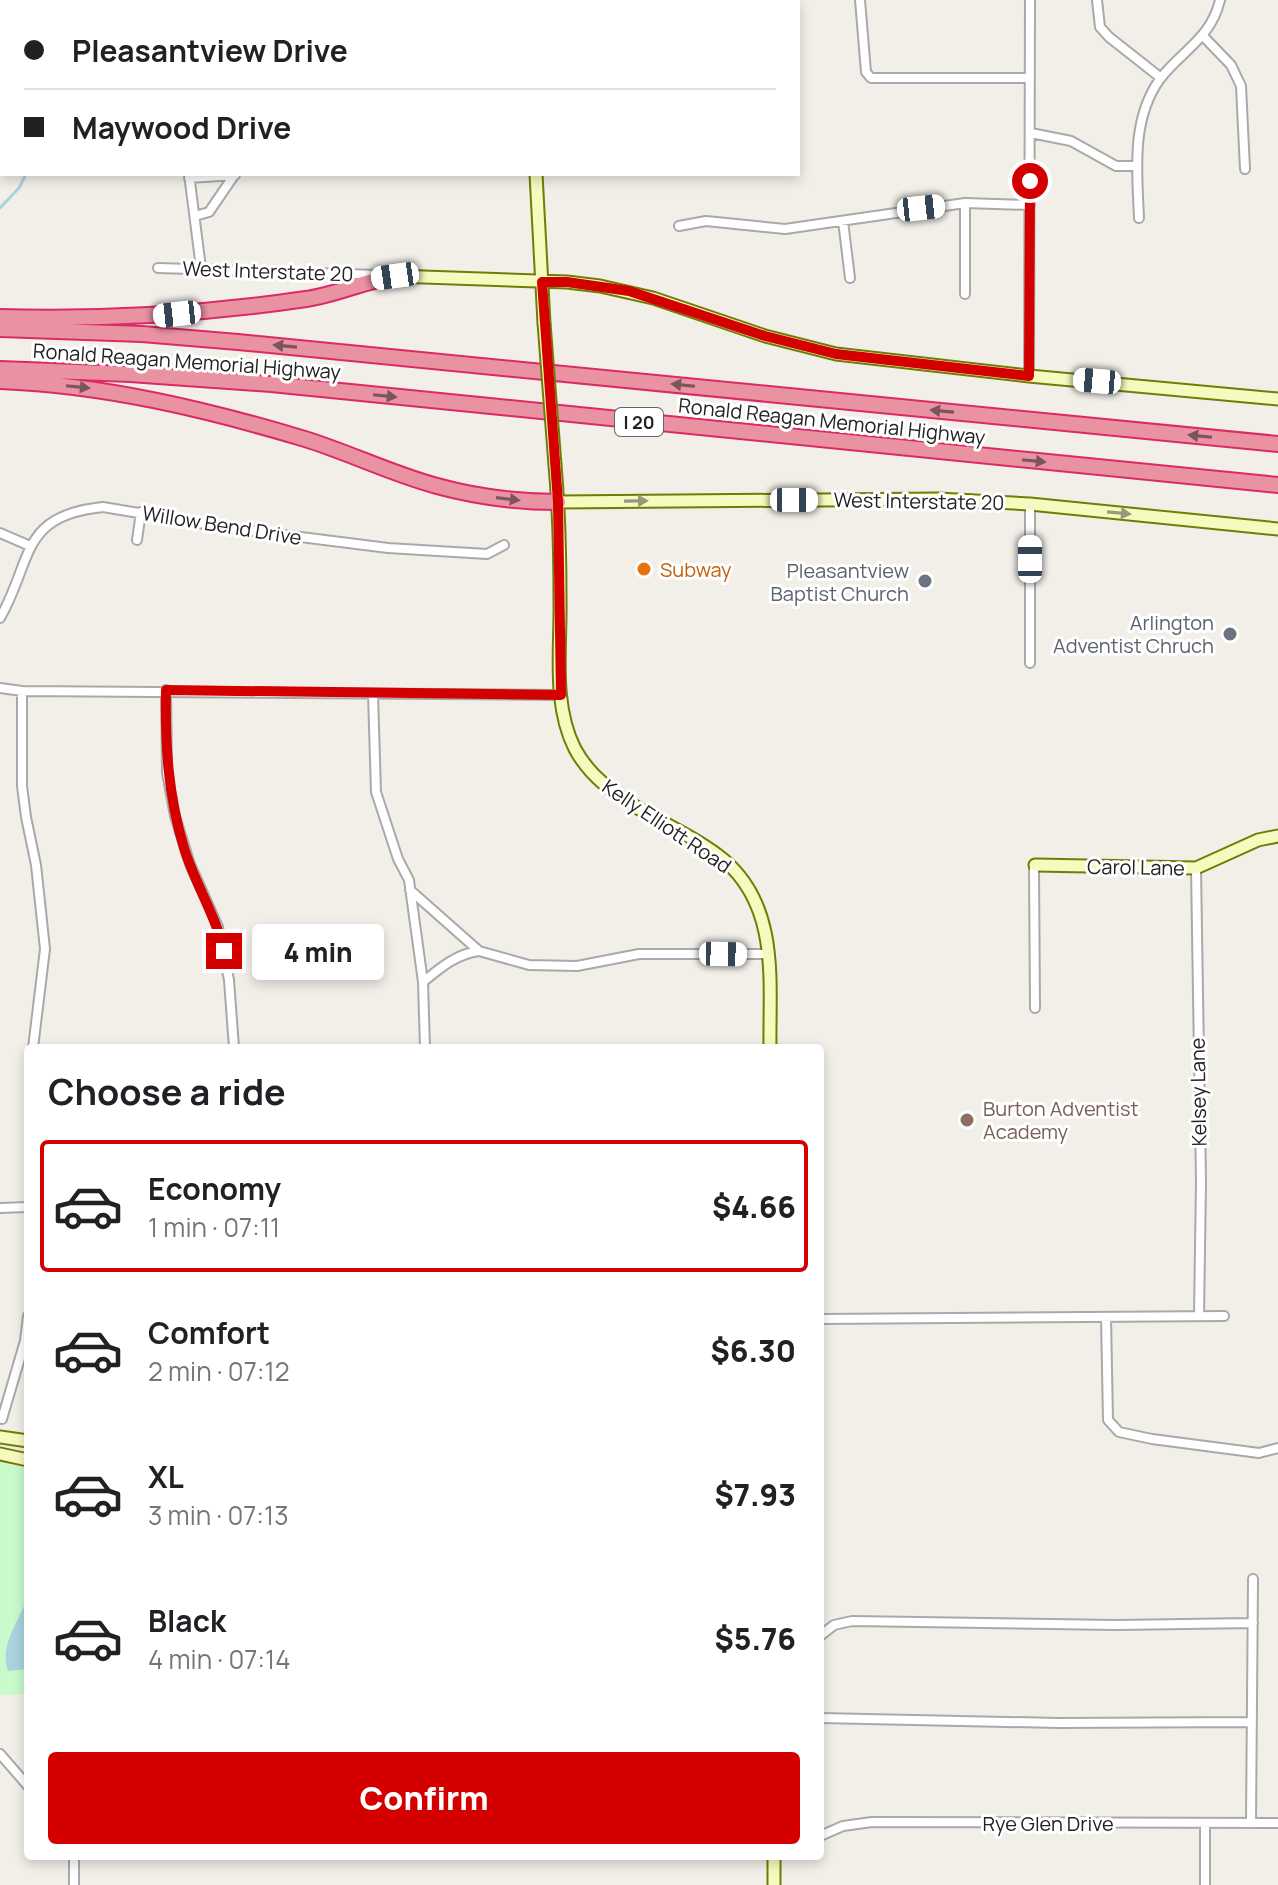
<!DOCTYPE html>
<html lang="en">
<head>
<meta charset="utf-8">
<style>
  :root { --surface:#fff; --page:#f2f2f2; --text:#202124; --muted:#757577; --line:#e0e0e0; --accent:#d40000 }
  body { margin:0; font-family:Manrope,sans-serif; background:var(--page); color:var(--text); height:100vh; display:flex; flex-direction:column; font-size:30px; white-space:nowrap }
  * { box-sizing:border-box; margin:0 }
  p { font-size:26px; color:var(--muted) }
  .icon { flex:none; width:44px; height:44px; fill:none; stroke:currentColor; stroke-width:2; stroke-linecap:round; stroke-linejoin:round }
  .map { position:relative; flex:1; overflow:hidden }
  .sheet { position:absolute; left:24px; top:1044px; width:800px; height:816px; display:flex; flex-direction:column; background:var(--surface); border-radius:8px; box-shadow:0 4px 12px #0003 }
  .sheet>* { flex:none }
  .hud { position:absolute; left:0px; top:0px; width:800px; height:176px; box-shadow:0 4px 12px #0003; display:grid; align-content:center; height:176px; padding:0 24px; background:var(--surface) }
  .end { position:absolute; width:36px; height:36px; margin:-18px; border:10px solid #d40000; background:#fff; box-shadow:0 0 0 4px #fff }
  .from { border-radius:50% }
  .bubble { position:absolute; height:56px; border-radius:8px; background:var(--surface); box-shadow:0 4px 12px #0003; font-size:26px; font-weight:800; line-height:56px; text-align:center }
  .car { position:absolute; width:24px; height:48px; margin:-24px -12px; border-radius:10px; box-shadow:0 0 6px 2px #0007; background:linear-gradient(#fff 24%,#345 0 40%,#fff 0 76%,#345 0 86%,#fff 0) }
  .hud b { display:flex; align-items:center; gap:28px; height:76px; font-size:30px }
  .hud b+b { border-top:2px solid var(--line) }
  .hud i { width:20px; height:20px; background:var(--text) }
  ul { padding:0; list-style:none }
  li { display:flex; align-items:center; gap:24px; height:132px; margin:0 16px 12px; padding:0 8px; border:4px solid transparent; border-radius:8px }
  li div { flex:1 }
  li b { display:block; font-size:30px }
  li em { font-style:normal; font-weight:800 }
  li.selected { border-color:var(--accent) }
  li>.icon { width:72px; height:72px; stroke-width:1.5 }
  h2 { padding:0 24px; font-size:36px; line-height:96px }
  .action { display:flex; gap:16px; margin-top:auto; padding:16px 24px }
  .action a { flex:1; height:92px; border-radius:8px; background:var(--accent); color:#fff; font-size:32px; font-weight:800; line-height:92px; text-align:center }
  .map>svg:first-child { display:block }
  .park { fill:#c8facc }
  .water { fill:#aad3df }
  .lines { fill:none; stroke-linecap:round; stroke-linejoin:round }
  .stream { stroke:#aad3df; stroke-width:3 }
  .street-casing { stroke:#a9a9a9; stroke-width:12 }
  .secondary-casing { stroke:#707d05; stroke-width:15 }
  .highway-casing { stroke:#dc2a67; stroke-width:18 }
  .street { stroke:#fff; stroke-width:8 }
  .secondary { stroke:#f7fabf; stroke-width:11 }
  .highway { stroke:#e892a2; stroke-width:14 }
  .secondary-bridge-casing { stroke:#707d05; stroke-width:15; stroke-linecap:butt }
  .secondary-bridge { stroke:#f7fabf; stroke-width:11 }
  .oneway { fill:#7b545c }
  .oneway2 { fill:#979978 }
  .route { stroke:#d40000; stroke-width:10 }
  .food-dot { fill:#e8710a; stroke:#fff; stroke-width:3 }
  .worship-dot { fill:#6b7280; stroke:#fff; stroke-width:3 }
  .education-dot { fill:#8d6e63; stroke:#fff; stroke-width:3 }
  .labels { text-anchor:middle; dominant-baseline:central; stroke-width:6; stroke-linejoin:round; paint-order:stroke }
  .shield { fill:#fff; stroke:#646464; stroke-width:2 }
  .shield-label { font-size:18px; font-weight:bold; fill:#222 }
  .street-label { font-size:20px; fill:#222; stroke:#fff }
  .food-label { font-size:20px; fill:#c56008; stroke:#fff; text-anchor:start }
  .worship-label { font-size:20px; fill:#5b616d; stroke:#fff; text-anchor:end }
  .education-label { font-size:20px; fill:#785e54; stroke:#fff; text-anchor:start }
</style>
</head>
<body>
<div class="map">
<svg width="1278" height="1885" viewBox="0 0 1278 1885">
  <rect width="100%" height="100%" fill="#f2efe9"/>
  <!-- park -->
  <path class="park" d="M0 1463 28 1468V1694L0 1695Z"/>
  <!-- water -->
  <path class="water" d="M24 1606 28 1607V1669L8 1671C0 1648 15 1626 24 1606Z"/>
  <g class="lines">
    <!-- stream -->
    <path class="stream" d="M0 111 2 112
      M0 208 19 188 26 174"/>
    <!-- street casing -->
    <g class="street-casing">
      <path id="street" d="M860 0 866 72 871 78H1030
        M1097 0 1100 27 1109 37 1161 78
        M329 2V0
        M734 2V0
        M1203 36 1231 65 1241 86 1245 169
        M1031 133 1071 141 1116 166H1137
        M189 174 201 268
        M189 178 235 175
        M965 203V294
        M195 216 209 212 235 174
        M1139 218C1137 171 1131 119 1160 79 1181 51 1211 39 1220 0
        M843 221 850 278
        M679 226 706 221 785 229 965 203 1030 205
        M158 268 378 275
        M1029 376 1030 0
        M0 533 30 546
        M137 540 141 512
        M0 618C33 561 19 515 103 507L229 528 388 548 487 554 504 545
        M1030 663V504
        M0 688 22 691 561 695
        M166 690 167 773 175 816 190 864 218 927 229 980 234 1048
        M22 691V786L26 817 36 865 45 949 33 1048
        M373 694 376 792 398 859 409 880 423 982 425 1048
        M1034 868 1035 1008
        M1196 868 1201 1182 1199 1316
        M410 890 479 951 529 965 577 966 639 954H769
        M423 982C440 968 456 954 479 951
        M0 1208 28 1207
        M1106 1317 1108 1420 1119 1432 1152 1439 1259 1453 1278 1448
        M820 1319 1224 1316
        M2 1419 25 1341 28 1316
        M820 1636 834 1625 852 1621 1116 1625 1253 1623
        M820 1718 1058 1723 1252 1722
        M0 1754 28 1786
        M1205 1823V1885
        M1251 1823 1253 1579
        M820 1836 843 1826 872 1822 1278 1823
        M74 1856V1885"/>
    </g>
    <!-- secondary casing -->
    <g class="secondary-casing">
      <path id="secondary" d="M539 2V0
        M536 174 544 323
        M395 276 567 282 600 286 653 298 765 336 836 354 1029 376 1278 399
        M555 465C559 510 560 554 560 599 561 648 552 704 575 749 590 777 615 794 641 810 668 826 700 840 724 860 780 908 769 982 770 1048
        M558 502 938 499 1030 504 1278 529
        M1035 865 1196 868 1258 840 1278 836
        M0 1437 28 1441
        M0 1454 28 1460
        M774 1856V1885"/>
    </g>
    <!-- highway casing -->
    <g class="highway-casing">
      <path id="highway" d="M0 317C103 320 204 314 306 299 336 295 364 281 395 276
        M0 329 142 334 238 342 1278 444
        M0 369 130 374 271 384 1278 485
        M0 381C104 385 205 409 305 439 350 453 392 474 437 486 477 497 517 502 558 502"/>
    </g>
    <!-- street -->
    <use href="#street" class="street"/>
    <!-- secondary -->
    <use href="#secondary" class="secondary"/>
    <!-- highway -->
    <use href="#highway" class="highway"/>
    <!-- secondary-bridge casing -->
    <g class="secondary-bridge-casing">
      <path id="secondary-bridge" d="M544 323 555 465"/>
    </g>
    <!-- secondary-bridge -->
    <use href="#secondary-bridge" class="secondary-bridge"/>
  </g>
  <!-- one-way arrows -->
  <defs><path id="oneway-solid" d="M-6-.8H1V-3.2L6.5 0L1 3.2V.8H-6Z" transform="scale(2)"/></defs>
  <g class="oneway">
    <use href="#oneway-solid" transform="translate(285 346) rotate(-175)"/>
    <use href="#oneway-solid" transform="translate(683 385) rotate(-174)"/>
    <use href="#oneway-solid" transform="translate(78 387) rotate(6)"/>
    <use href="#oneway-solid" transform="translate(385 396) rotate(6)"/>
    <use href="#oneway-solid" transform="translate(942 411) rotate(-175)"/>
    <use href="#oneway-solid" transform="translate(1200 436) rotate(-174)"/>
    <use href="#oneway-solid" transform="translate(1034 461) rotate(6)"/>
    <use href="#oneway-solid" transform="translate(508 499) rotate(7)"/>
  </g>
  <g class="oneway2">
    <use href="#oneway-solid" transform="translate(636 501) rotate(-1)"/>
    <use href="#oneway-solid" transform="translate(1119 513) rotate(5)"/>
  </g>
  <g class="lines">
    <!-- route -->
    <path class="route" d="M224 951C215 913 195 884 184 848 168 796 165 744 166 690L561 695 558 502 542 282H567L629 291 765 336 836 354 1029 376 1030 181"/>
  </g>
  <!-- markers -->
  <circle class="food-dot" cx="644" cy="569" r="8"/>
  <g class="worship-dot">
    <circle cx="925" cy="581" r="8"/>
    <circle cx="1230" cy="634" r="8"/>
  </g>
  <circle class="education-dot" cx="967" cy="1120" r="8"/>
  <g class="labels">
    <!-- shield labels -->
    <rect class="shield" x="615" y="408" width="48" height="28" rx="6"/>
    <g class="shield-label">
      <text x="639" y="422">I 20</text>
    </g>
    <!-- street labels -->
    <g class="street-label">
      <text transform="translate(268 271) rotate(2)">West Interstate 20</text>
      <text transform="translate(187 361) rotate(4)">Ronald Reagan Memorial Highway</text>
      <text transform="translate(832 421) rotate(6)">Ronald Reagan Memorial Highway</text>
      <text transform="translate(919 501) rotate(1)">West Interstate 20</text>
      <text transform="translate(222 525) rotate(9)">Willow Bend Drive</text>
      <text transform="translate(667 826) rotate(34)">Kelly Elliott Road</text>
      <text transform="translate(1136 867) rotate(1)">Carol Lane</text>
      <text transform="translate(1198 1092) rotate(-91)">Kelsey Lane</text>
      <text x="1048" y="1823">Rye Glen Drive</text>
    </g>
    <!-- food labels -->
    <g class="food-label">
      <text x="660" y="569">Subway</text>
    </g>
    <!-- worship labels -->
    <g class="worship-label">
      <text x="909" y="570">Pleasantview<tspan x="909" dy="23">Baptist Church</tspan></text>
      <text x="1214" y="622">Arlington<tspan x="1214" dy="23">Adventist Chruch</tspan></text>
    </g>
    <!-- education labels -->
    <g class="education-label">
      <text x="983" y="1108">Burton Adventist<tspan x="983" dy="23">Academy</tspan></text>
    </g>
  </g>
</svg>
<i class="end from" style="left:1030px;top:181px"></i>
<i class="end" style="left:224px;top:951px"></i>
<div class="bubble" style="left:252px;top:924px;width:132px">4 min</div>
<i class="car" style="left:921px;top:208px;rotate:84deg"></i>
<i class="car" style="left:395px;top:276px;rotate:262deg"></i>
<i class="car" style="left:177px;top:314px;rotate:264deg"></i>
<i class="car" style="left:1097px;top:381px;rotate:275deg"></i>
<i class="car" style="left:794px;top:500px;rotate:90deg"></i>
<i class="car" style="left:1030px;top:559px;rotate:0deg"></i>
<i class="car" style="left:723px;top:954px;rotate:91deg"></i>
<div class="hud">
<b><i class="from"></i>Pleasantview Drive</b>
<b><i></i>Maywood Drive</b>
</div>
<section class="sheet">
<h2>Choose a ride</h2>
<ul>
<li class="selected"><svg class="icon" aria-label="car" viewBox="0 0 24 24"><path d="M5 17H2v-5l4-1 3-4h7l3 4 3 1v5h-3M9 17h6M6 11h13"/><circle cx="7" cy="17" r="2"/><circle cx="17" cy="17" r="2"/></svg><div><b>Economy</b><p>1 min · 07:11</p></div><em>$4.66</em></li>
<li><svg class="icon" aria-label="car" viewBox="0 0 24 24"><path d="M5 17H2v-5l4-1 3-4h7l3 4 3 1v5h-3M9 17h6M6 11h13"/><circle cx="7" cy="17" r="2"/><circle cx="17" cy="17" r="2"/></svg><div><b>Comfort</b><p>2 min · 07:12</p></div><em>$6.30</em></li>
<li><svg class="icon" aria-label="car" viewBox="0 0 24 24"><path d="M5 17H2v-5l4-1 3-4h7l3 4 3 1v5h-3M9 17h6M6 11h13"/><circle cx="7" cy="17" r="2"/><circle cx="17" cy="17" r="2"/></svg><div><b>XL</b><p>3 min · 07:13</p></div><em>$7.93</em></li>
<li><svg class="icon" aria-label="car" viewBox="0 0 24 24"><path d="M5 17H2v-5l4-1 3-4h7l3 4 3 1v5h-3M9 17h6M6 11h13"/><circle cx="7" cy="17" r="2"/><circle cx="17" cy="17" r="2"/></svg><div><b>Black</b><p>4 min · 07:14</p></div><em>$5.76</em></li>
</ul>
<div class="action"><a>Confirm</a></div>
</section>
</div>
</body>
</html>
